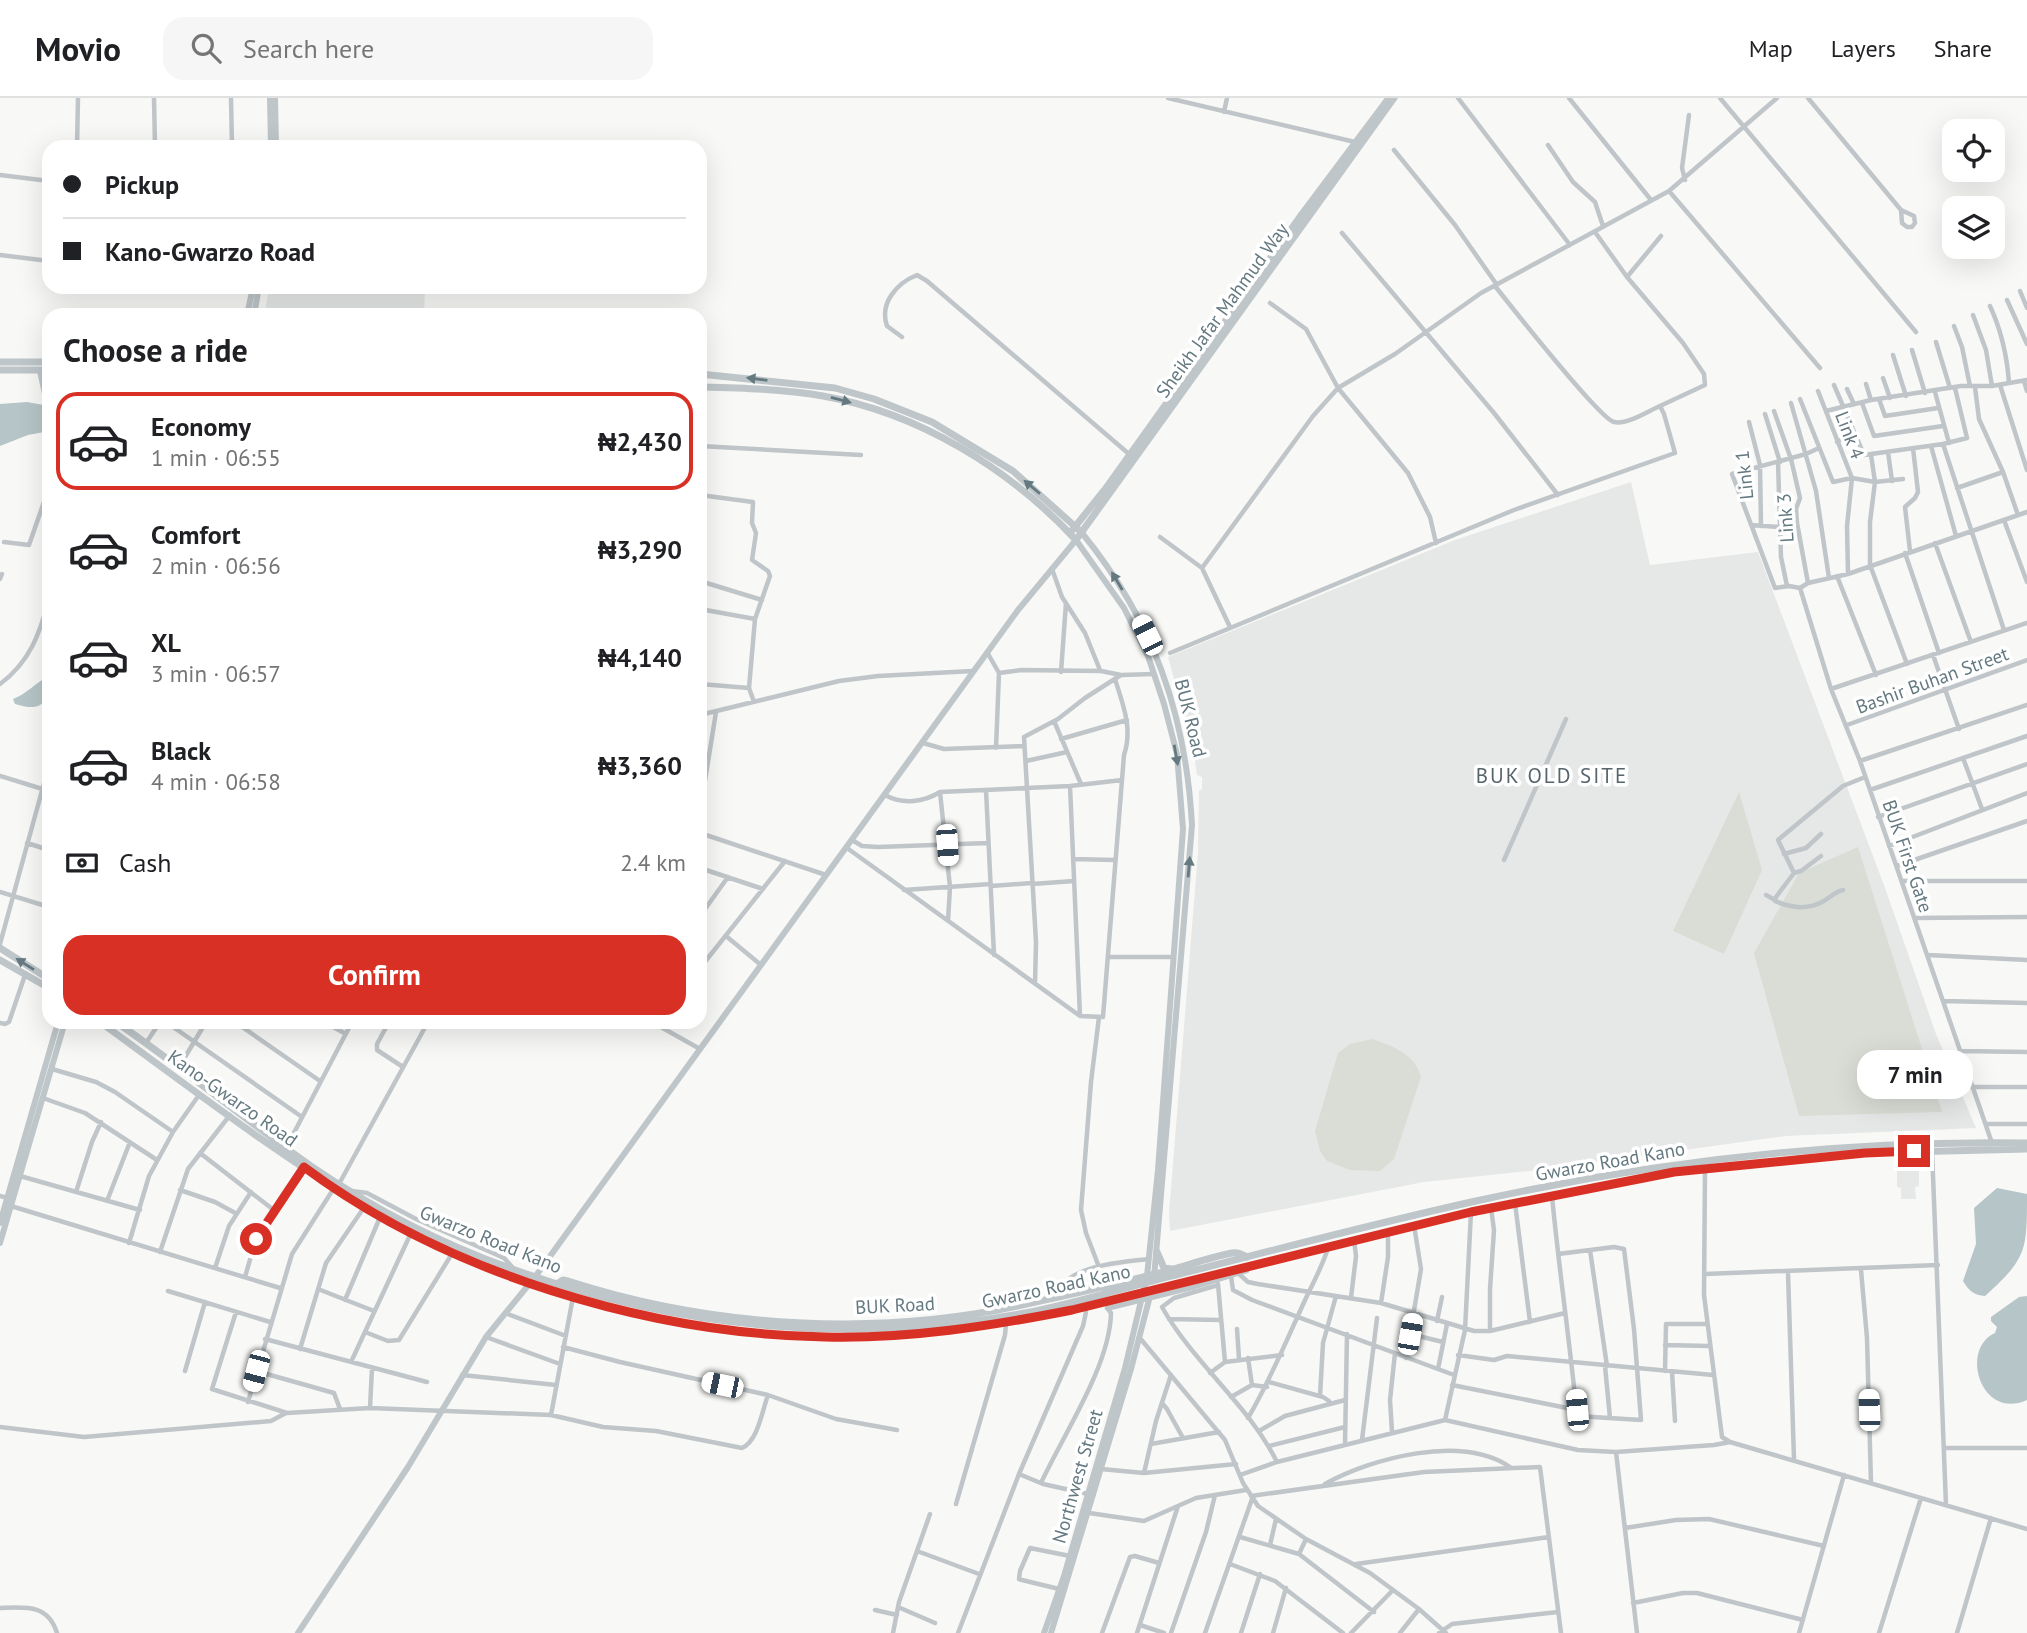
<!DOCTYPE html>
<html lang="en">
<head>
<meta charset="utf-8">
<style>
  :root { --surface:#fff; --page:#f6f6f6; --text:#202124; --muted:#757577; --line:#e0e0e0; --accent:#d93025 }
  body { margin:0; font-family:"PT Sans",sans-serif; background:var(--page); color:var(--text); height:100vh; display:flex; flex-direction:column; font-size:26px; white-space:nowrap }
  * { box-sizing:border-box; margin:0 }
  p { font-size:23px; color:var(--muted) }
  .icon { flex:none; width:38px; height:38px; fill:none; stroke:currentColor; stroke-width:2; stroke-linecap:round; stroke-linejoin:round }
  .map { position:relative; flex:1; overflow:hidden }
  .details { position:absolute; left:42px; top:210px; width:665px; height:721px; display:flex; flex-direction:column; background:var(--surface); border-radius:21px; box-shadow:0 7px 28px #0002 }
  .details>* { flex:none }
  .banner { position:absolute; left:42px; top:42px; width:665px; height:154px; border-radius:21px; box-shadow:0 7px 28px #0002; display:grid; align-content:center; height:154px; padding:0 21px; background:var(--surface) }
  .controls { position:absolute; left:1942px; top:21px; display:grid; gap:14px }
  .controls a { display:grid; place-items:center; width:63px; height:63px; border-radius:14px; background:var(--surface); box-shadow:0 7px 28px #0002; font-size:35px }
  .end { position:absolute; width:32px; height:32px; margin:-16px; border:9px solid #d93025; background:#fff; box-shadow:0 0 0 4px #fff }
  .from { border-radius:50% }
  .bubble { position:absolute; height:49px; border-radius:21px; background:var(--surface); box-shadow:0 7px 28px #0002; font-size:23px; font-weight:600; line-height:49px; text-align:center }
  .car { position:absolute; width:21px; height:42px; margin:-21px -10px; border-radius:9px; box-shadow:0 0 5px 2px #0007; background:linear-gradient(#fff 24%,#345 0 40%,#fff 0 76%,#345 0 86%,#fff 0) }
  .banner b { display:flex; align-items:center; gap:24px; height:66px; font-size:26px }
  .banner b+b { border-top:2px solid var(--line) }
  .banner i { width:18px; height:18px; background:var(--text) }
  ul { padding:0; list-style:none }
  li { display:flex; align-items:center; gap:21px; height:98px; margin:0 14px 10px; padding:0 7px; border:4px solid transparent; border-radius:21px }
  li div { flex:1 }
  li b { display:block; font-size:26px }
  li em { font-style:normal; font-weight:600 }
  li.active { border-color:var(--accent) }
  li>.icon { width:63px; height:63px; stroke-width:1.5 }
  h2 { padding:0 21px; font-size:32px; line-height:84px }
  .pay { display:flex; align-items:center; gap:18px; height:77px; padding:0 21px; font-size:26px }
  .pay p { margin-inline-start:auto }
  .button { display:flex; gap:14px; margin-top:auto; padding:14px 21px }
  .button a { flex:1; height:80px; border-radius:21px; background:var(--accent); color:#fff; font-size:28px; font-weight:600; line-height:80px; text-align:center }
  header { display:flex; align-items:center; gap:42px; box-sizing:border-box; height:98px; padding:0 35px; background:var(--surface); border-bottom:2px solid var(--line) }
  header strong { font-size:33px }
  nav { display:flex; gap:38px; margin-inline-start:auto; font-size:24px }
  .search { width:490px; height:63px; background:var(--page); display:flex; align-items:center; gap:18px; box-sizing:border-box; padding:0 24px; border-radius:21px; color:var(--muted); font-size:26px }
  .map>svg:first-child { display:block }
  .built { fill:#e6e8e7 }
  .green { fill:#d9ddd5 }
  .water { fill:#b6c5c7 }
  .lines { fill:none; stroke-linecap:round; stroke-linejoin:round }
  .street { stroke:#bfc5c8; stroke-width:4.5 }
  .secondary { stroke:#bec6c9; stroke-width:6 }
  .primary { stroke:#bec6c9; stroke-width:7 }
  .oneway { fill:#647980 }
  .route { stroke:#d93025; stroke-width:9 }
  .labels { text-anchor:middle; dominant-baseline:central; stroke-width:7; stroke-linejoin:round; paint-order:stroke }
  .street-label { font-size:19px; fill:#647980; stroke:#fff }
  .neighbourhood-label { font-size:21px; letter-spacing:2px; fill:#56656b; stroke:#fff }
</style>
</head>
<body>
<header>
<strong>Movio</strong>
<div class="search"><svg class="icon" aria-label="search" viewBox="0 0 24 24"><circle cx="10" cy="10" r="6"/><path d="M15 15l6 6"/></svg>Search here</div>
<nav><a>Map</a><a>Layers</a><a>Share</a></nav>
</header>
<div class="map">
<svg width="2027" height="1535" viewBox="0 0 2027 1535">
  <rect width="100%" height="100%" fill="#f8f8f6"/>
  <!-- built -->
  <path class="built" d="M269 189H425L424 217H307V214H265Z
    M1631 384 1650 467 1758 454 1884 787 1936 936 1976 1030 1786 1038 1539 1072 1424 1084 1170 1133 1169 1115 1198 755 1199 693 1202 691V679L1197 677 1194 656 1168 559 1455 442Z
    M1897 1073H1919V1088L1915 1089 1916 1101H1901V1090L1897 1089Z"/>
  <!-- green -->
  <path class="green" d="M1739 694 1762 772 1724 856 1673 833Z
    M1858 749 1942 1014 1799 1018 1754 855 1799 775Z
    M1372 941C1393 948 1415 956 1421 979L1394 1061 1380 1073 1350 1072 1327 1063 1320 1053 1315 1033 1338 955 1350 946Z"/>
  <!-- water -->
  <path class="water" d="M27 304 49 308V333L28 337 0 348V306Z
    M49 578C49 604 43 615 15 606L13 601C27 596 36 584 49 578Z
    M1997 1090 2027 1096C2027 1153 2027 1160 1985 1198 1974 1197 1969 1193 1963 1183L1976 1146 1974 1110Z
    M2027 1198V1302C1981 1323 1959 1251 1995 1235L1997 1229 1991 1223V1219L2019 1199Z"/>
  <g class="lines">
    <!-- street -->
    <path class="street" d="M154 0 155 49
      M231 0 232 49
      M1168 0 1355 44
      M1458 0 1570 147
      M1569 0 1651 102
      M1720 0 1916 234
      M1808 0 1901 112 1914 118 1915 125 1912 129H1907L1902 125 1901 112
      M1224 14 1227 0
      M1548 47 1573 84 1595 104 1603 128
      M77 49 78 0
      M1394 52 1455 127 1497 187
      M0 77 49 83
      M1685 82 1682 70 1689 17
      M1669 93 1820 270
      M1595 134 1627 179 1683 245 1704 276 1705 287 1660 308
      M1342 135 1494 315 1558 397
      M0 157 49 163
      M1627 179 1661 138
      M2020 193 2027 210
      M2007 202 2027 246
      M1270 205 1306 231 1338 290 1408 375 1430 419 1436 445
      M1990 208C2002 234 2007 257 2009 285
      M1973 217 1986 252 1992 288
      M1954 228 1962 249 1970 288
      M902 239 887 228C879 205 897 185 917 177L927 183 1129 356
      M1936 244 1950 290
      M1912 252 1925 295
      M1893 257 1906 298
      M39 272 46 304 49 307
      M1883 280 1890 300
      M2024 283 2027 293
      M1866 286 1871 302
      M1834 287 1864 357 1943 346 1967 340 1955 290
      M2000 287 2027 372
      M1975 289 1979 321 2003 374 2018 417
      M1847 291 1854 306
      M1818 293 1852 380 1847 428 1848 476
      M1935 294 1949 345
      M1800 301 1833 384 1852 380 1875 384 1903 381
      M1879 301 1885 318 1938 310
      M1791 305 1816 393 1829 480
      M1862 305 1874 338 1943 328
      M1774 313 1791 361 1800 400 1796 411 1797 425 1808 485
      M1826 313 1871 302 1961 288H1992L2027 282
      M1765 316 1780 364
      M1749 324 1760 367 1761 428
      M1837 344 1853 335
      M1943 346 2004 532
      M700 348 861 357
      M1931 348 1956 438
      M1888 354 1892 383
      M1871 357 1875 384 1870 424V467L1907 566
      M1778 364 1781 459 1787 488
      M1957 390 2003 374
      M700 397 753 404 752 425 756 435 752 462 768 473 770 478 755 521 749 590
      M2004 422 2027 484
      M1751 427 1779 429
      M1160 439 1202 470 1230 529
      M4 444 29 447 45 401 49 400
      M1935 445 1971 544
      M1910 453 1905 409 1915 400 1918 394 1913 350
      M1905 455 1939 555
      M1202 470 1313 318 1338 290 1395 256 1481 195 1669 93 1777 0
      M1052 471 1062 499 1085 535 1100 572
      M1837 478 1876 577
      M0 481 2 476
      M700 483 762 502
      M1800 490 1789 488 1775 490 1732 376 1806 356 1819 350
      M700 511 755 521
      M987 554 999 575 996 650
      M1170 555 1514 412 1675 355 1664 316 1660 308C1648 313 1627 327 1614 324 1600 321 1510 207 1495 188
      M1933 557 1959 631
      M1061 574 1066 505
      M999 575 1021 572 1101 573 1121 577 1154 576
      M0 586C30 564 40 535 49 501
      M700 586 749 590 754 604
      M1831 591 2027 525
      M700 617 839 583 878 578 973 573
      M1054 623 1081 686
      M1847 627 2027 562
      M1061 641 1127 622
      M923 645 944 651 1024 648
      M1963 660 1982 711
      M1026 663 1067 654
      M1860 663 2027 607
      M0 678 49 693
      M1070 688 1080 918
      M986 692 994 857
      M1870 692 2027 638
      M885 697C903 707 924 704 940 694
      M700 714 716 614
      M1878 719 2027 666
      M700 735 826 777
      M852 742 862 748 878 749 988 745
      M27 745 49 752
      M1889 748 2027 695
      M847 750 1080 918 1103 919 1124 657C1133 630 1123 607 1115 581
      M1784 756 1806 750 1821 736
      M1073 761 1115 762
      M1504 762 1566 621
      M1897 768 2027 723
      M700 770 763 791
      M1794 775 1801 773 1821 758
      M1902 783H2027
      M1032 786 1074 783
      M991 788 1032 785
      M904 792 991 786
      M1843 792C1834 794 1830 800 1822 804 1807 812 1791 810 1775 803L1776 799 1794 775 1778 742 1843 688 1865 679
      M0 794 49 809
      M1766 797 1775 802
      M700 818 728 779
      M1915 820 2027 819
      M948 823 950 789 940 694 1070 688 1122 682
      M726 838 761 867
      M0 846 49 667
      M1928 857 2027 862
      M1109 859H1173
      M700 870 785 763
      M1035 886 1036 844 1024 639 1058 621 1085 600 1121 577
      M1944 903 2027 905
      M1099 919 1091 984 1081 1112 1086 1135 1099 1169
      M166 924 302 1019
      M235 924 320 983
      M324 924 346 936
      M389 924 377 946V952L403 969
      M652 924 700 951
      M0 925 5 926 9 924 25 877
      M146 945 160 924
      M1960 953 2027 954
      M179 969 206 924
      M52 971 96 984 115 994 173 1034
      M1972 989H2027
      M43 1000 85 1015 157 1062
      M1987 1026H2027
      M1992 1045 1860 663 1831 591 1800 490 1808 485 1848 476 2027 414
      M286 1050 352 924
      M1932 1052 1946 1407
      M200 1055 275 1113
      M1705 1072 1704 1197 1722 1339 1730 1344 2027 1431
      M20 1078 140 1112
      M339 1086 428 924
      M180 1092 215 1104 237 1116
      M352 1093 367 1095 416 1121 504 1160 513 1170
      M76 1094 92 1044 101 1024
      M0 1098 8 1100
      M1552 1098C1559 1172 1570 1245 1577 1318L1641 1322 1634 1231 1624 1151 1614 1149 1558 1156
      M107 1103 130 1044
      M1515 1105 1530 1224
      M11 1108 280 1190
      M129 1145 149 1078 173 1034 199 997
      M1590 1152 1607 1268
      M160 1154 188 1071 230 1017
      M215 1170 229 1128 251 1094
      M1861 1172 1867 1240 1871 1385
      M1788 1175 1794 1361
      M1239 1176 1248 1184 1258 1186 1381 1205 1474 1233H1490L1565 1215
      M1705 1176 1938 1167
      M1231 1178 1233 1192 1252 1202 1454 1277
      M245 1179 256 1141 304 1070
      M1218 1186 1225 1264
      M1218 1187 1174 1200 1162 1209C1194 1266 1248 1306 1277 1364
      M318 1191 374 1213
      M168 1193 270 1224
      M1070 1196V1180C1091 1166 1124 1164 1149 1161
      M1351 1200 1356 1158 1354 1142
      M345 1202 381 1117
      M1381 1205 1388 1159V1134
      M236 1214 212 1291 287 1315 370 1310 551 1317 603 1329 656 1333 742 1350C758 1343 762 1313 768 1297
      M505 1215 566 1238
      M1169 1221 1220 1222
      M1437 1223 1442 1199
      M1237 1231 1239 1261
      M1490 1233V1191L1494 1132 1491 1110
      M365 1234 388 1243 399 1242 453 1154
      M1410 1236 1443 1244
      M486 1239 560 1266
      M1139 1239 1225 1342 1243 1385 1258 1408 1306 1441 1370 1475 1419 1511 1446 1535
      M265 1241 427 1284
      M1665 1247 1709 1248
      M563 1249 620 1264 768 1297 836 1321 897 1332
      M300 1251 326 1165 365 1108
      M1458 1257 1494 1262 1507 1258 1713 1277
      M1248 1260 1252 1287
      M1406 1260 1421 1171 1414 1127
      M351 1264 411 1135
      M1605 1268 1610 1320
      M1438 1271 1447 1226
      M185 1273 205 1204
      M256 1273 334 1295 340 1311
      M1665 1273 1666 1226H1707
      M1672 1274 1675 1323
      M1210 1275 1225 1264 1282 1257
      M462 1277 556 1287
      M1269 1284 1323 1299 1329 1303
      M1452 1287 1577 1312
      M1320 1298 1323 1245 1336 1198
      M1231 1299 1252 1287 1267 1289
      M248 1304 292 1156 334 1090
      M1162 1305 1167 1311 1183 1340
      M370 1310 372 1270
      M551 1317 573 1199
      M1248 1320C1271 1281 1287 1241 1306 1200 1314 1183 1322 1169 1328 1150
      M1445 1322 1465 1232 1471 1114
      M0 1329 84 1339 271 1323 286 1315
      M1259 1333 1285 1318 1345 1302
      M1392 1334 1390 1302 1395 1255
      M1362 1342 1377 1220
      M1151 1346 1219 1334
      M1345 1346 1347 1236
      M1269 1348 1345 1329
      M1945 1350H2027
      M1616 1354 1637 1535
      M1101 1371 1144 1375 1236 1366
      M1144 1375 1156 1323 1171 1277
      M1019 1376 1043 1386 1088 1396
      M1240 1377 1277 1364 1445 1322 1578 1352 1616 1354 1714 1347 1730 1344
      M1041 1385C1063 1337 1110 1268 1111 1215L1107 1210
      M1325 1386C1372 1360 1461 1336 1510 1369
      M1251 1398 1424 1374 1540 1369 1561 1535
      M956 1406 1005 1237 1006 1226
      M1089 1415 1144 1423 1196 1400 1246 1392
      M1625 1430 1676 1422 1709 1421 1824 1448
      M1240 1439 1299 1456 1374 1514
      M1270 1447 1276 1421
      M917 1453 979 1476
      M1299 1456 1306 1441
      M1230 1466 1275 1483 1343 1535
      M1356 1466 1549 1439
      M1059 1491 1022 1482 1019 1481 1020 1473 1030 1450 1070 1458
      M1633 1505 1683 1495H1697L1803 1522
      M898 1509 935 1525
      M0 1510C26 1509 48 1506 57 1535
      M875 1512 897 1517
      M1140 1527 1164 1535
      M893 1535 899 1504 930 1416
      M958 1535 1019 1376 1083 1228 1086 1214
      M1102 1535 1130 1459 1135 1458 1159 1465
      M1137 1535 1178 1408
      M1171 1535 1206 1434 1215 1397
      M1205 1535 1252 1401
      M1241 1535 1260 1476
      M1273 1535 1286 1490
      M1351 1535 1393 1492
      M1400 1535 1419 1511
      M1439 1535 1452 1526 1558 1514
      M1799 1535 1844 1377
      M1879 1535 1921 1400
      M1957 1535 1991 1420"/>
    <!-- secondary -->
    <path class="secondary" d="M270 0 271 49
      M275 0 276 49
      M247 217 253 189
      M254 217 259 189
      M1082 435C1153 522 1186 616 1192 727L1154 1180
      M0 1125 58 924
      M0 1145 65 924
      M298 1535 408 1369 486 1239 535 1179 1018 512 1076 442 1124 510 1148 558 1164 606 1177 656 1183 731 1158 1072 1147 1178 1125 1270 1064 1478 1044 1535
      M1051 1535 1131 1271 1150 1198"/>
    <!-- primary -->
    <path class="primary" d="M0 264H49
      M0 272H49
      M700 276 835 290 874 301 932 324 1013 373 1079 432
      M700 289C741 290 783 291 823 298 919 315 1010 371 1076 442L1394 0
      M1070 435 1106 390 1302 116 1389 0
      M0 850 49 881
      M0 862 49 890
      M100 924C191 990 281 1060 379 1117 525 1200 715 1248 883 1238 947 1235 1009 1225 1072 1212L1471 1114 1674 1074 1865 1055 2027 1051
      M116 924C183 970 245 1022 311 1068 374 1111 446 1148 518 1173 681 1231 855 1247 1025 1215 1068 1207 1110 1194 1152 1183 1260 1156 1367 1127 1476 1103 1657 1063 1842 1042 2027 1045
      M1157 1154 1164 1170 1172 1171
      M557 1186 563 1182 568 1183C714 1230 881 1240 1031 1205 1072 1196 1114 1187 1155 1176 1181 1170 1206 1160 1232 1155 1238 1154 1242 1156 1247 1159
      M1109 1209 1194 1188 1246 1172"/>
  </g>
  <!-- one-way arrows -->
  <defs><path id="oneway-solid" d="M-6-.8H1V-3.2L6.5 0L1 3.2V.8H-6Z" transform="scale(1.75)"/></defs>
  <g class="oneway">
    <use href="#oneway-solid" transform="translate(757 281) rotate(-173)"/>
    <use href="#oneway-solid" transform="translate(841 302) rotate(15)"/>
    <use href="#oneway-solid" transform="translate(1032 389) rotate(-140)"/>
    <use href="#oneway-solid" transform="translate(1117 483) rotate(-121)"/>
    <use href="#oneway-solid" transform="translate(1176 657) rotate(80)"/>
    <use href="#oneway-solid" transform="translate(1189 769) rotate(-85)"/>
    <use href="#oneway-solid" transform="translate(25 866) rotate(-148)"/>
  </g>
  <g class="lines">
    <!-- route -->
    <path class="route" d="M256 1141 304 1069C446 1175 649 1236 825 1239 909 1241 991 1228 1072 1212L1471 1114 1674 1074 1865 1055 1914 1053"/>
  </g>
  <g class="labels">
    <!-- street labels -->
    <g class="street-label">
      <text transform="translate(1222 212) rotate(-54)">Sheikh Jafar Mahmud Way</text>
      <text transform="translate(1850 337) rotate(69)">Link 4</text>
      <text transform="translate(1744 377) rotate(-96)">Link 1</text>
      <text transform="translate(1785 420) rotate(-94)">Link 3</text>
      <text transform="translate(1932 582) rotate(-20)">Bashir Buhan Street</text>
      <text transform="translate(1191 620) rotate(76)">BUK Road</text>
      <text transform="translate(1908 758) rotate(71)">BUK First Gate</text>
      <text transform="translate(233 1000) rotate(35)">Kano-Gwarzo Road</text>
      <text transform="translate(1610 1063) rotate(-10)">Gwarzo Road Kano</text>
      <text transform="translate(491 1141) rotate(22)">Gwarzo Road Kano</text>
      <text transform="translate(1056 1188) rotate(-12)">Gwarzo Road Kano</text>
      <text transform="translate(895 1207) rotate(-3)">BUK Road</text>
      <text transform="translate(1077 1378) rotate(-74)">Northwest Street</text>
    </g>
    <!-- neighbourhood labels -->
    <g class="neighbourhood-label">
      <text x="1552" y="677">BUK OLD SITE</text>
    </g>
  </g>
</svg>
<div class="controls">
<a><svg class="icon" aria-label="locate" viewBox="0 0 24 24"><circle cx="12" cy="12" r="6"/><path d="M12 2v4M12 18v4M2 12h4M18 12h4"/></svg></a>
<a><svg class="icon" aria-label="layers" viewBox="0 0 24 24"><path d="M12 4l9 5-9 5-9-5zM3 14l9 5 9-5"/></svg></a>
</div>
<i class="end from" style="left:256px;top:1141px"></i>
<i class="end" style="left:1914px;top:1053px"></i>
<div class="bubble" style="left:1857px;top:952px;width:116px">7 min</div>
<i class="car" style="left:1147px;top:537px;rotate:334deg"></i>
<i class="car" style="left:947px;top:747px;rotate:176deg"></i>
<i class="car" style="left:1410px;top:1236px;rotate:10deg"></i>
<i class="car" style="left:256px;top:1273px;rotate:195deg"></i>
<i class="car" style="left:722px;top:1287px;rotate:282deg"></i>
<i class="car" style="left:1577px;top:1312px;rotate:355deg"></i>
<i class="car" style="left:1869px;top:1312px;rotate:358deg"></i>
<div class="banner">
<b><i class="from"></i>Pickup</b>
<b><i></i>Kano-Gwarzo Road</b>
</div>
<section class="details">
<h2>Choose a ride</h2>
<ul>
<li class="active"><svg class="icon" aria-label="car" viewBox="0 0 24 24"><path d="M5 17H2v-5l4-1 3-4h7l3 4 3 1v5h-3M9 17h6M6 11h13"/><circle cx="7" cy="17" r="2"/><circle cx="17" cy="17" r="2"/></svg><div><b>Economy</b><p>1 min · 06:55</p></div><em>₦2,430</em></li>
<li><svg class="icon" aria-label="car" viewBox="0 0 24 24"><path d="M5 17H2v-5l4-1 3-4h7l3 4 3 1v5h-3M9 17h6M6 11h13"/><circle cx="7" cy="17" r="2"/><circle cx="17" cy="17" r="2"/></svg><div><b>Comfort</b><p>2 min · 06:56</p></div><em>₦3,290</em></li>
<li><svg class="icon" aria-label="car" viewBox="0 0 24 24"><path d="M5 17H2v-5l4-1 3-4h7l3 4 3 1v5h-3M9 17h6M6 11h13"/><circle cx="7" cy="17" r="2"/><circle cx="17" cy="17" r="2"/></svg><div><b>XL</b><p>3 min · 06:57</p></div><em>₦4,140</em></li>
<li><svg class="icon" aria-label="car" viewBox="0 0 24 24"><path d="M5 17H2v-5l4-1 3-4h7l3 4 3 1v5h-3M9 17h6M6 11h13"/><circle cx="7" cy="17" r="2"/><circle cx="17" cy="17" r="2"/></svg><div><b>Black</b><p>4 min · 06:58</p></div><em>₦3,360</em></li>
</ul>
<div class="pay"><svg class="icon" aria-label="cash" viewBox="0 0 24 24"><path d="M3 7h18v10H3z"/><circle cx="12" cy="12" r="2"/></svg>Cash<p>2.4 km</p></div>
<div class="button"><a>Confirm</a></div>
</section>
</div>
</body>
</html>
